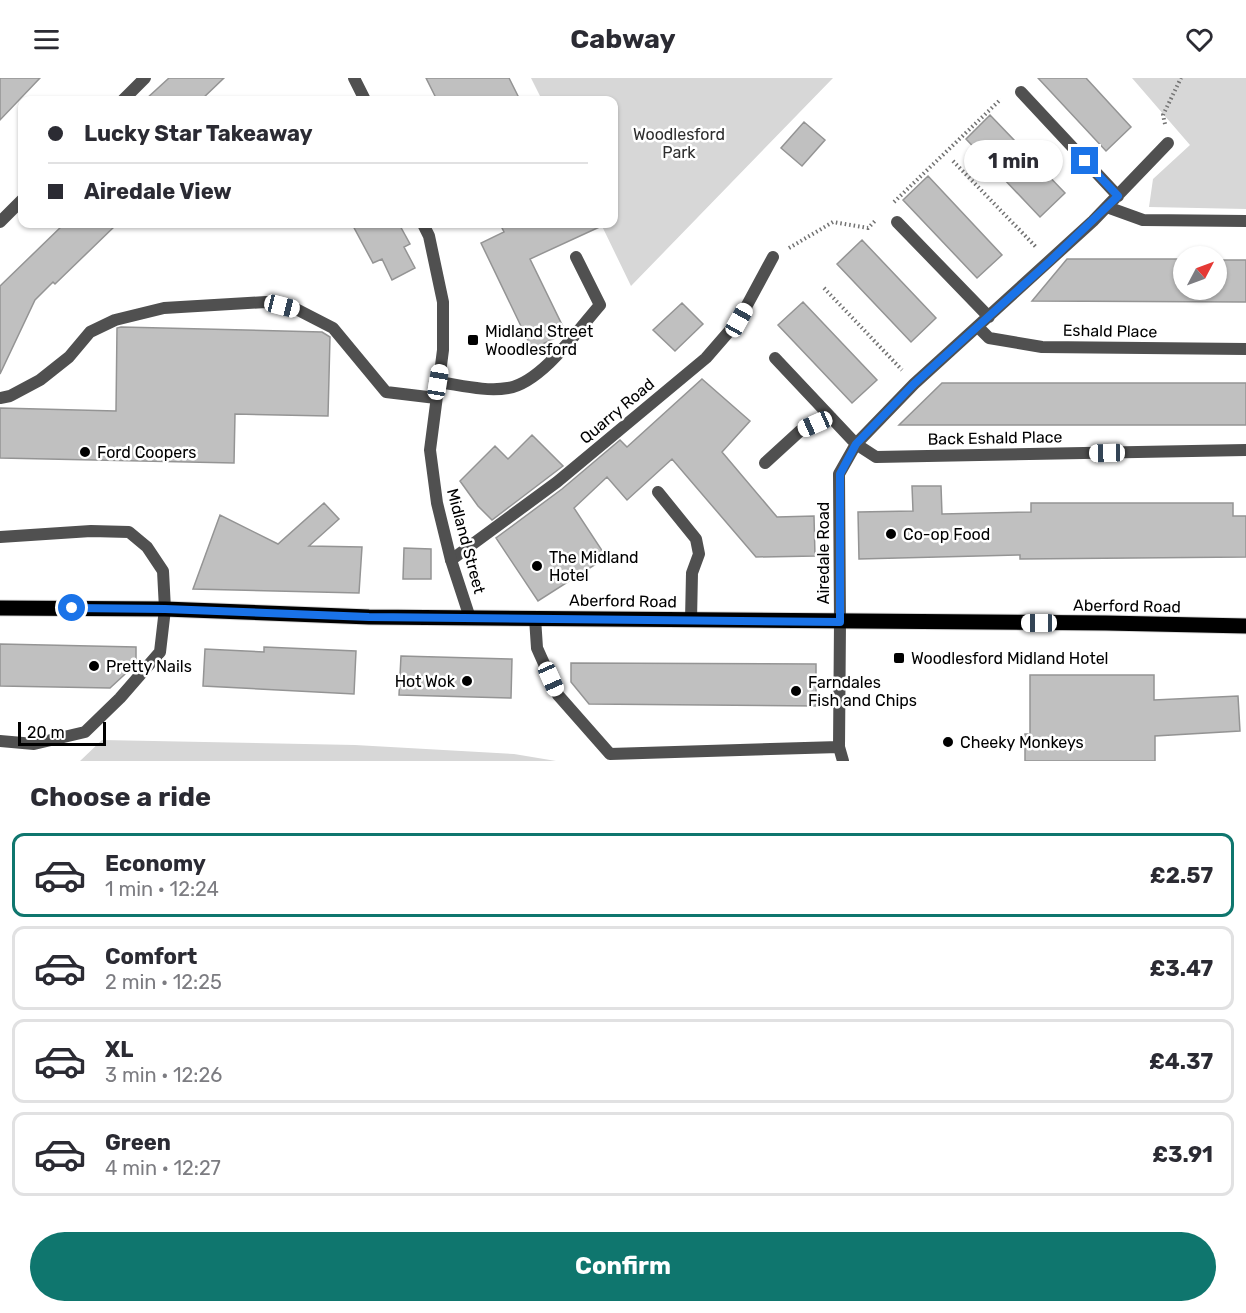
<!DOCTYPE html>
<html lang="en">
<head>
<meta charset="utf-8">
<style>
  :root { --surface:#fff; --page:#f7f7f7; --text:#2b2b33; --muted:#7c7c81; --line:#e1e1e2; --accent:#0f766e }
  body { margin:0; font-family:Rubik,sans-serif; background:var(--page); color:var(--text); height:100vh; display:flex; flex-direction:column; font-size:22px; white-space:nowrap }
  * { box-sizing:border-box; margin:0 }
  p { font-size:20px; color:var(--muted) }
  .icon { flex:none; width:33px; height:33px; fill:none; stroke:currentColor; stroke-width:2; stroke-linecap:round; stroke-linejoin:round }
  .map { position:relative; height:683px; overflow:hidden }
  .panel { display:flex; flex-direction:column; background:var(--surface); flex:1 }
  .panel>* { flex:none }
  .top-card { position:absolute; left:18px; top:18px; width:600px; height:132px; border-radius:12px; box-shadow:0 2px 4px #0004; display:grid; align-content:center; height:132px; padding:0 30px; background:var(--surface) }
  .needle { width:39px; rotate:49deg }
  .fabs { position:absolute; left:1173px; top:168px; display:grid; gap:12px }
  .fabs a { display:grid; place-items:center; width:54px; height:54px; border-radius:50%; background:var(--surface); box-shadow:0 2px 4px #0004; font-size:30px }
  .scale { position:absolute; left:18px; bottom:15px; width:88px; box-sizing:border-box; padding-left:6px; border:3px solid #000; border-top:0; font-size:16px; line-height:21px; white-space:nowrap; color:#000; -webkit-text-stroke:4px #fff; paint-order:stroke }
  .end { position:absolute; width:27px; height:27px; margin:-14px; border:8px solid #1a73e8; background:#fff; box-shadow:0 0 0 3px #fff }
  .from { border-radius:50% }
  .bubble { position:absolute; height:42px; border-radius:21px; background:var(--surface); box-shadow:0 2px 4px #0004; font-size:20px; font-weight:700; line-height:42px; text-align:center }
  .car { position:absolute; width:18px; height:36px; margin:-18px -9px; border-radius:8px; box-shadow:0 0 4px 2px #0007; background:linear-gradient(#fff 24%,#345 0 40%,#fff 0 76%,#345 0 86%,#fff 0) }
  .top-card b { display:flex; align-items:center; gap:21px; height:57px; font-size:22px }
  .top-card b+b { border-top:2px solid var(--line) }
  .top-card i { width:15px; height:15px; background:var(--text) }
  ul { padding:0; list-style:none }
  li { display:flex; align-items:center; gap:18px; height:84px; margin:0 12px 9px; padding:0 18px; border:3px solid var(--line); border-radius:12px }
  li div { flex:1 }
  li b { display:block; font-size:22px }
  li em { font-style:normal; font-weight:700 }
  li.on { border-color:var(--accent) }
  li>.icon { width:54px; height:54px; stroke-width:1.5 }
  h2 { padding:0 30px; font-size:27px; line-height:72px }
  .primary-button { display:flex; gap:12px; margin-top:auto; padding:12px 30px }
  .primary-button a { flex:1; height:69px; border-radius:36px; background:var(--accent); color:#fff; font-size:24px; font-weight:700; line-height:69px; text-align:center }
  header { display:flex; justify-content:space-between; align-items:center; height:78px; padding:0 30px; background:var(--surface); font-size:27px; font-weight:700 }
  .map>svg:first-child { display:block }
  .green { fill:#d7d7d7 }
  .building { fill:#c0c0c0; stroke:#949494; stroke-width:1.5 }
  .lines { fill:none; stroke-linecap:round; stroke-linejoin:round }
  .primary-casing { stroke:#dbdbdb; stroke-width:17 }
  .path { stroke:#727272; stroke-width:4; stroke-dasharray:1.5 3; stroke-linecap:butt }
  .service { stroke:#505050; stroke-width:12 }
  .minor { stroke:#505050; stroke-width:12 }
  .tertiary { stroke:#505050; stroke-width:12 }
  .primary { stroke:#000; stroke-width:15 }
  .route { stroke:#1a73e8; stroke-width:8 }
  .poi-dot { fill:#000; stroke:#fff; stroke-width:2 }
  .labels { text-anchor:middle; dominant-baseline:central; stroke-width:5; stroke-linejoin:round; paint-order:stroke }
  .park-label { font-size:16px; fill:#2e2e2e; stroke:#fff }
  .poi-label { font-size:16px; fill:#000; stroke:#fff; text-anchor:start }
  .street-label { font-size:16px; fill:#000; stroke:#fff }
</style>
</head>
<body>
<header><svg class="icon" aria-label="menu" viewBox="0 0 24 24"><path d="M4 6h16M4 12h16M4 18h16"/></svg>Cabway<svg class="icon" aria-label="heart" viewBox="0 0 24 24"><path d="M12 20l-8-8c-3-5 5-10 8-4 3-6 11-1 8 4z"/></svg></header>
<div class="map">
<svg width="1246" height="683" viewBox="0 0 1246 683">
  <rect width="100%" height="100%" fill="#fff"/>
  <!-- green -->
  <path class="green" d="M531 0H833L631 208 601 146H614V22H542Z
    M1132 0H1246V131L1149 129 1153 101 1190 67Z
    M102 662 355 667 514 676 556 683H80Z"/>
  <!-- building -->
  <path class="building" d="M0 0H40L0 42Z
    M169 0H224L201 22H145Z
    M426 0H509L520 22H437Z
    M1038 0H1086L1131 49 1106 73Z
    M990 37 1065 115 1040 139 966 61Z
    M804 44 825 62 802 88 781 70Z
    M928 98 1002 177 977 200 903 122Z
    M64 146H117L55 206 53 204 35 222 0 296V208Z
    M352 146H399L410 166 404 169 415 190 392 202 382 181 373 185Z
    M500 146H606L530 181 566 255 532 271 481 165 504 154Z
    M862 162 936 240 911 264 837 186Z
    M1067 181H1184V212H1216V182H1246V224L1032 223Z
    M803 224 877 302 852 325 778 247Z
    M682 225 703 246 675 273 653 252Z
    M121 249 322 254 330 259 328 338 235 336 234 385 0 380V330L116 333 117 250Z
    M702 301 750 343 722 374 777 439 814 438 815 478 756 479 672 381 627 422 607 399 574 430 603 474 593 481 596 486 538 523 496 460 562 411 620 362 627 369Z
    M942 305H1246V347H899Z
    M532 357 563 388 492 442 478 428 460 403 495 368 508 381Z
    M912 408H941L942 436 1031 434V425H1233V438H1246V479L1020 481V477L859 481 858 434 913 433Z
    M324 425 339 441 309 468 362 469 359 515 193 511 220 437 278 466Z
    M404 470 431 471V501H403Z
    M0 566 136 569V586L110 610 0 608Z
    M264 569 356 573 354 616 203 608 205 571 264 574Z
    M401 578 512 581 511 620 399 617Z
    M571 585 816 586V628L589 626 571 604Z
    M1030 597H1154V622L1238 618 1240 653 1155 658V683H1025V656H1030Z"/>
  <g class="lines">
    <!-- primary casing -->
    <g class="primary-casing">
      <path id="primary" d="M0 530 165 531 369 539 1106 545 1246 548"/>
    </g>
    <!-- path -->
    <path class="path" d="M1165 46 1163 37 1181 0
      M953 83 1036 169
      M894 124 1001 21
      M789 170 833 144 868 150 876 142
      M824 210 902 292"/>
    <!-- service -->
    <path class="service" d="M1107 129 1143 142 1246 143
      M438 304C460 307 486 314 508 310 541 305 578 252 600 227L576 179
      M0 320 10 318 40 302 69 279 90 254 115 242 164 230 266 224 298 232 333 250 386 314 436 320
      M765 385 800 353 831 340
      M658 414 696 461 699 476 692 495 691 542
      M0 459 91 453 129 454 147 469 163 493 165 531 160 574 120 620 85 654 34 666 0 663
      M535 540 537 570 558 617 610 676 839 669 840 544
      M839 669 843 683"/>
    <!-- minor -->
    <path class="minor" d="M1021 14 1118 118
      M123 22 145 0
      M0 144 22 122
      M897 144 989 239
      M978 249 989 260 1042 269 1246 271
      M775 280 856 366 876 379 1246 372
      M451 482 557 404 706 280 739 242 773 179
      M840 544 839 396 856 366 914 306 1093 143 1168 65"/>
    <!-- tertiary -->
    <path class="tertiary" d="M354 0 365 22
      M423 146 429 158 443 224V272L430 372 437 425 451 482 470 540"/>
    <!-- primary -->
    <use href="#primary" class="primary"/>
  </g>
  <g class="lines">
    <!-- route -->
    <path class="route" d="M72 530 165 531 369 539 840 544V396L856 366 914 306 1050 183 1118 118 1085 83"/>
  </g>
  <!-- markers -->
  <g class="poi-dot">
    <rect x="467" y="256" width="12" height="12" rx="3"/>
    <circle cx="85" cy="374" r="6"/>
    <circle cx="891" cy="456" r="6"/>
    <circle cx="537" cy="488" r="6"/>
    <rect x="893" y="574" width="12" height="12" rx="3"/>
    <circle cx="94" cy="588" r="6"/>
    <circle cx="467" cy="603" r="6"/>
    <circle cx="796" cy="613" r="6"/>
    <circle cx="948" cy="664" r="6"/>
  </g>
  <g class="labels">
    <!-- park labels -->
    <g class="park-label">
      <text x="679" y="56">Woodlesford<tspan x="679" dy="18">Park</tspan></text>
    </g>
    <!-- poi labels -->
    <g class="poi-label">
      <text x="485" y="253">Midland Street<tspan x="485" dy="18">Woodlesford</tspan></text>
      <text x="97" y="374">Ford Coopers</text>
      <text x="903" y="456">Co-op Food</text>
      <text x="549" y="479">The Midland<tspan x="549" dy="18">Hotel</tspan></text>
      <text x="911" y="580">Woodlesford Midland Hotel</text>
      <text x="106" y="588">Pretty Nails</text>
      <text x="455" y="603" text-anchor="end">Hot Wok</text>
      <text x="808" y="604">Farndales<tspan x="808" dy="18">Fish and Chips</tspan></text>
      <text x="960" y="664">Cheeky Monkeys</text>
    </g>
    <!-- street labels -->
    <g class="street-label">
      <text transform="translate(1110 253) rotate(1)">Eshald Place</text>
      <text transform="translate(617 333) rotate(-40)">Quarry Road</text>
      <text transform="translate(995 360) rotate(-1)">Back Eshald Place</text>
      <text transform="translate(466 463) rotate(75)">Midland Street</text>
      <text transform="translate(823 475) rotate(-90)">Airedale Road</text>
      <text transform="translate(623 523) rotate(1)">Aberford Road</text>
      <text transform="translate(1127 528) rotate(1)">Aberford Road</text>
    </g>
  </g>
</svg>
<div class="fabs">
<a><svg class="needle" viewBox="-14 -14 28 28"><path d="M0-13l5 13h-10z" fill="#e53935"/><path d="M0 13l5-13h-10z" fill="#7c7c81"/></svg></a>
</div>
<div class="scale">20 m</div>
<i class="end from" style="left:72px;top:530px"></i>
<i class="end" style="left:1085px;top:83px"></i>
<div class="bubble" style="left:964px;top:62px;width:99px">1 min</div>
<i class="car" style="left:282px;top:228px;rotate:104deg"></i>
<i class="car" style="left:739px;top:242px;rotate:29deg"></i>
<i class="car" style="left:438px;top:304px;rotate:9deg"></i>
<i class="car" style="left:815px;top:346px;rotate:246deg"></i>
<i class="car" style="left:1107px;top:375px;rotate:269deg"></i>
<i class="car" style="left:1039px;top:545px;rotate:270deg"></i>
<i class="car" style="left:551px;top:601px;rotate:156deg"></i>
<div class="top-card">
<b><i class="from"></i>Lucky Star Takeaway</b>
<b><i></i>Airedale View</b>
</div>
</div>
<section class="panel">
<h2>Choose a ride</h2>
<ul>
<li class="on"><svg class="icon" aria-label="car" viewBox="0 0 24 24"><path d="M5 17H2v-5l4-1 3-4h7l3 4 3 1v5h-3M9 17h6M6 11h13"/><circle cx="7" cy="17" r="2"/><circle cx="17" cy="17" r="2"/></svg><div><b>Economy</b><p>1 min · 12:24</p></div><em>£2.57</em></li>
<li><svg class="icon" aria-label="car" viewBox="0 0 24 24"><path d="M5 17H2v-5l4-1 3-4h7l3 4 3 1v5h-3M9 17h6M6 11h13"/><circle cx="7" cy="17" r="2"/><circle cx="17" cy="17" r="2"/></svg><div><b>Comfort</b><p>2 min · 12:25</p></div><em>£3.47</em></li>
<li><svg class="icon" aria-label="car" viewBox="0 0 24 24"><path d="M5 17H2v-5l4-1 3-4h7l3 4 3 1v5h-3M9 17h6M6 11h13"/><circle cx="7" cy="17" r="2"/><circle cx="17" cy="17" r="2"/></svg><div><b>XL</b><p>3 min · 12:26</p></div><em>£4.37</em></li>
<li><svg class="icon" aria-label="car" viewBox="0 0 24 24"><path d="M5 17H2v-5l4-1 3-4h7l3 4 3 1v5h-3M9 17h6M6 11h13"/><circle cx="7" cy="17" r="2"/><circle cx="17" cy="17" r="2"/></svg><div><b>Green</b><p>4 min · 12:27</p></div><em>£3.91</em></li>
</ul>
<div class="primary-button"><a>Confirm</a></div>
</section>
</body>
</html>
